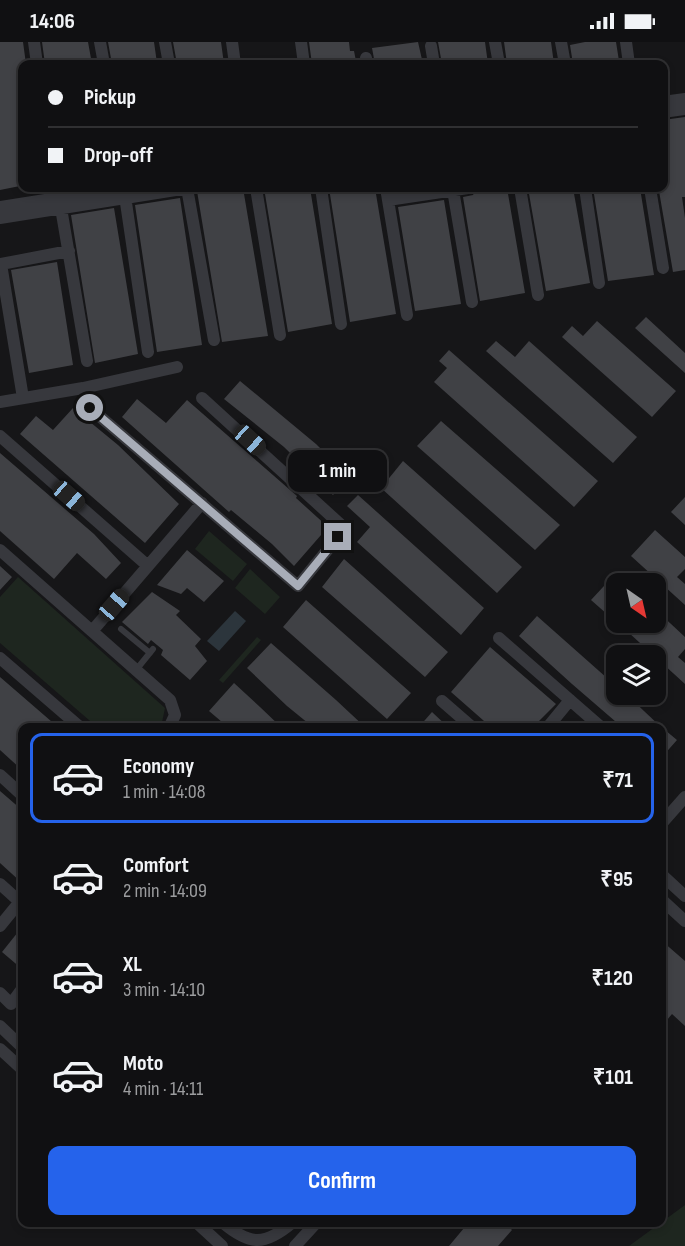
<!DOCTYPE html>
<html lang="en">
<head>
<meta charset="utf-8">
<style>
  :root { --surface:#101012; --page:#1e1e20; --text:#f1f3f6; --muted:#9c9d9f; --line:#303032; --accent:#2563eb }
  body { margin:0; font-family:"Sofia Sans Condensed",sans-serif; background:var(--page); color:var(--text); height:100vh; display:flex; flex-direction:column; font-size:22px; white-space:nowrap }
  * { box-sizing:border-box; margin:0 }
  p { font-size:20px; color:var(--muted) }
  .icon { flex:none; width:33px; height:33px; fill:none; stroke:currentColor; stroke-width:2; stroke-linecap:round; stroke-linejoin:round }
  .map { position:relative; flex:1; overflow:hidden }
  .sheet { position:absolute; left:18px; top:681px; width:648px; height:504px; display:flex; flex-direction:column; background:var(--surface); border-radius:12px; box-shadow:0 3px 9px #0003,0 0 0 2px var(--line) }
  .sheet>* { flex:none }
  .hud { position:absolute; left:18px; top:18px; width:650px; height:132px; border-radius:12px; box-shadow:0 3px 9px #0003,0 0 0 2px var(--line); display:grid; align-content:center; height:132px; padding:0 30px; background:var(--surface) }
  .needle { width:39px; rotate:146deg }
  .tools { position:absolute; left:606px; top:531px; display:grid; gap:12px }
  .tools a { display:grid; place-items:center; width:60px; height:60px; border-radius:12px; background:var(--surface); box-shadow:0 3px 9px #0003,0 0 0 2px var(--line); font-size:30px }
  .end { position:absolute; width:27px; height:27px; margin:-14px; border:8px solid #a8adb8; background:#111; box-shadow:0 0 0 3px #111 }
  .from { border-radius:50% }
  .bubble { position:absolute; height:42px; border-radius:12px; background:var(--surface); box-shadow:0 3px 9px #0003,0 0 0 2px var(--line); font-size:20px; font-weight:700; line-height:42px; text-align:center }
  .car { position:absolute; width:18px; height:36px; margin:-18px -9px; border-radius:8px; box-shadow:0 0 4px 2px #0007; background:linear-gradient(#222 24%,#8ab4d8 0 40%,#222 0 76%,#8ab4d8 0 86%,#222 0) }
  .hud b { display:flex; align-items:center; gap:21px; height:57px; font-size:22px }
  .hud b+b { border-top:2px solid var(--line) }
  .hud i { width:15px; height:15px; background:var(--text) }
  ul { padding:10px 0 0; list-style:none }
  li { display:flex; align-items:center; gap:18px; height:90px; margin:0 12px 9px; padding:0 18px; border:3px solid transparent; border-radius:12px }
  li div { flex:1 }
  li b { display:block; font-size:22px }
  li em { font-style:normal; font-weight:700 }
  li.current { border-color:var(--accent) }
  li>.icon { width:54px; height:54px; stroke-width:1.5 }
  .action { display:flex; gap:12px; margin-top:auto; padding:12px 30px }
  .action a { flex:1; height:69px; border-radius:12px; background:var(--accent); color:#fff; font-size:24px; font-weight:700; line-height:69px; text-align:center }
  .status { display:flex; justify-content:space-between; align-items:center; height:42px; padding:0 30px; background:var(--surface); direction:ltr }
  .status svg { height:16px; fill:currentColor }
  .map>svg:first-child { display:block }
  .green { fill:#1e261f }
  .water { fill:#2c353c }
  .building { fill:#404145 }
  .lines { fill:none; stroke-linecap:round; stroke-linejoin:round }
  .service { stroke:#37383d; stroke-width:6 }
  .minor { stroke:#37383d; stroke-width:12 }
  .route { stroke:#a8adb8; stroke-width:8 }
</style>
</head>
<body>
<div class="status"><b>14:06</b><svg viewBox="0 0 49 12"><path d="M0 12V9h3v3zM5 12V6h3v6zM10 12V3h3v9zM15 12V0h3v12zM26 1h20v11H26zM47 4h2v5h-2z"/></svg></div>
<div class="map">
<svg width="685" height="1204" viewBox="0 0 685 1204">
  <rect width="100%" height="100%" fill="#161618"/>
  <!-- green -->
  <path class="green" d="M209 489 247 522 233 539 195 507Z
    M250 527 280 555 265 572 235 546Z
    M18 535 165 666 161 685H97L0 601V555Z
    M257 595 261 598 223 641 219 638Z
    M685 1163V1204H629Z"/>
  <!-- water -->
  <path class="water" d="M235 569 246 579 219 609 207 599Z"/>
  <!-- building -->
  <path class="building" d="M0 0H23L26 22H22V130L17 131 20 144 0 148Z
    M42 0H88L92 22H45Z
    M108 0H154L157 21 112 22Z
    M173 0H221L224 22H177Z
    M309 0H349L350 9H354L356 19 312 22Z
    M418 0 423 22H375L372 6Z
    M438 0H485L488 22H442Z
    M504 0H551L554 22H507Z
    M585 0H616L619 19 573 22 570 3Z
    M685 75V155H682L685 176V228L673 230 659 149 663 148V78Z
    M214 146H243L268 294 222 300 197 149Z
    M264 146H310L332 282 288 290Z
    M329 146H375L396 272 350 280Z
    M507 146 525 251 480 259 463 155 473 153 476 147Z
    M528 146H573L590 241 546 249Z
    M593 146H640L654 233 608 239Z
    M180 156 202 303 157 310 135 163Z
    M444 158 461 262 415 269 398 165Z
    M114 166 138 312 95 321 71 173Z
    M57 220 73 323 29 331 11 228Z
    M646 275 685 311V331L635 286Z
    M597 279 676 349 652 375 562 295 572 284 583 294Z
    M496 299 515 315 529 299 637 395 613 421 486 309Z
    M449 308 598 439 574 465 434 340 447 326 439 319Z
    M240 339 316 402 349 435 333 453 284 405 224 357Z
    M137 357 166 381 187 358 297 454 296 456 328 485 294 524 272 502 231 468 229 470 122 375Z
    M73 366 118 403 179 462 145 501 20 392 36 374 53 388Z
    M441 379 560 483 535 508 417 404Z
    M0 411 94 492 121 521 106 537 77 511 54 537 0 489Z
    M403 419 522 525 497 551 381 446Z
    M358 453 484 566 461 593 357 500 370 485 347 464Z
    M685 455V483L671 470Z
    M655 488 685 515V527L677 535 685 542V563L631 514Z
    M187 508 224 539 204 560 187 546 181 552 157 543Z
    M344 517 448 610 425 635 322 545Z
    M0 524 12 535 0 548Z
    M616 531V580L591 558Z
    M152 550 180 569 176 573 201 597 195 604 207 619 190 638 161 613 163 608 151 598 148 602 122 580Z
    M306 558 411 651 387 677 283 585Z
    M656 568 685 595V607L678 615 685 621V642L617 580H656Z
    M537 574 616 644V652H626L662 686H623L572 642 519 594Z
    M271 601 336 658 366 686H314L287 664 247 626Z
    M490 605 556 662 532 686H492L451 650Z
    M0 635 59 686H22V728L0 708Z
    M234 641 260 665 282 686H229L209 669Z
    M432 670 449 686H418Z
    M665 688 677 698 662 715V692Z
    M0 749 22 768V841L0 821Z
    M22 885V927L2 910Z
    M662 899 685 919V984L672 972 662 984Z
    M469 1180H504L512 1188 498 1204H449Z"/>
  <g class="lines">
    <!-- service -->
    <path class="service" d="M121 587 150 611
      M136 628 153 607"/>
    <!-- minor -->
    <path class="minor" d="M34 0 37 22
      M100 0 104 22
      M165 0 169 22
      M232 0 235 22
      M301 0 304 22
      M495 0 499 22
      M561 0 565 22
      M626 0 629 22
      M431 4 434 22
      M366 16 367 22
      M663 60 685 57
      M663 70 685 67
      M187 146 214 298
      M256 146 280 293
      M321 146 341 282
      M386 146 388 158 468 146
      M520 146 538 253
      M585 146 599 241
      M650 146 663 226
      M453 148 472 260
      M125 154 148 310
      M388 158 407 273
      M0 165 121 146
      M61 166 87 319
      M0 176 188 146
      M23 356 1 222 69 209
      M0 360 83 346 177 325
      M90 366 298 544 338 495 341 483 202 356
      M0 394 148 524
      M0 508 170 658 175 673 169 686
      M93 588 202 461
      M499 596 602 686
      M0 616 81 686
      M442 659 473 686
      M547 686 570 658
      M0 733 22 753
      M662 781 685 755
      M662 833 685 854
      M0 842 20 860
      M662 858 685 879
      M0 884 22 857
      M0 951 11 962 22 947
      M0 984 22 1005
      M0 1007 22 1027
      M196 1180 222 1204
      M222 1180C250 1204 265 1204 293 1180
      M295 1204 317 1180"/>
  </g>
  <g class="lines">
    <!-- route -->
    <path class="route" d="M90 366 298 544 338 495"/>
  </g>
</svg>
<div class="tools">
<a><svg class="needle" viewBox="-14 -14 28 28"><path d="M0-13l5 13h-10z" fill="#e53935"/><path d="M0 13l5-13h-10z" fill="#9c9d9f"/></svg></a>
<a><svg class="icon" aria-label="layers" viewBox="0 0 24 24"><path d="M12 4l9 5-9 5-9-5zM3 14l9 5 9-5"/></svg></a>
</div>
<i class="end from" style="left:90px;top:366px"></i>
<i class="end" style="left:338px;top:495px"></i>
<div class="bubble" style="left:288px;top:408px;width:99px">1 min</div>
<i class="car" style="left:250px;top:398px;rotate:132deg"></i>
<i class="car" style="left:69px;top:454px;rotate:131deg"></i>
<i class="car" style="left:114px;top:563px;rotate:41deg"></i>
<div class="hud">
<b><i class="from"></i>Pickup</b>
<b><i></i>Drop-off</b>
</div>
<section class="sheet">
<ul>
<li class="current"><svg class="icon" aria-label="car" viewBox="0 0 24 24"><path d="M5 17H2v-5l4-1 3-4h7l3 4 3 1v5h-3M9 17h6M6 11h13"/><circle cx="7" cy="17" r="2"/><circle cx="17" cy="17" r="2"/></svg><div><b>Economy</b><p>1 min · 14:08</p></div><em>₹71</em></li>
<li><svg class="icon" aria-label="car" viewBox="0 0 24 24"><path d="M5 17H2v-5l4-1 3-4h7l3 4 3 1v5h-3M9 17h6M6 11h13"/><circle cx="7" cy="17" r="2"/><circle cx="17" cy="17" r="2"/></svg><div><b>Comfort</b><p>2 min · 14:09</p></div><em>₹95</em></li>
<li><svg class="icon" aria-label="car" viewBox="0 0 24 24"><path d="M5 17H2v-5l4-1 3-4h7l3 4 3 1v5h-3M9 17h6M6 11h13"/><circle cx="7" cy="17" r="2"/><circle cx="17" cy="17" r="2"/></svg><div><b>XL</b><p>3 min · 14:10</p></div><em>₹120</em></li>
<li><svg class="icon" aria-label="car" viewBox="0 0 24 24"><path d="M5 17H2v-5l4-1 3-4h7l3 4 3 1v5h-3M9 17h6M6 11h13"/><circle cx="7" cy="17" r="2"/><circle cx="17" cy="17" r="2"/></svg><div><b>Moto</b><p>4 min · 14:11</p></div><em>₹101</em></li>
</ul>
<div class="action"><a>Confirm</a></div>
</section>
</div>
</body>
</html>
